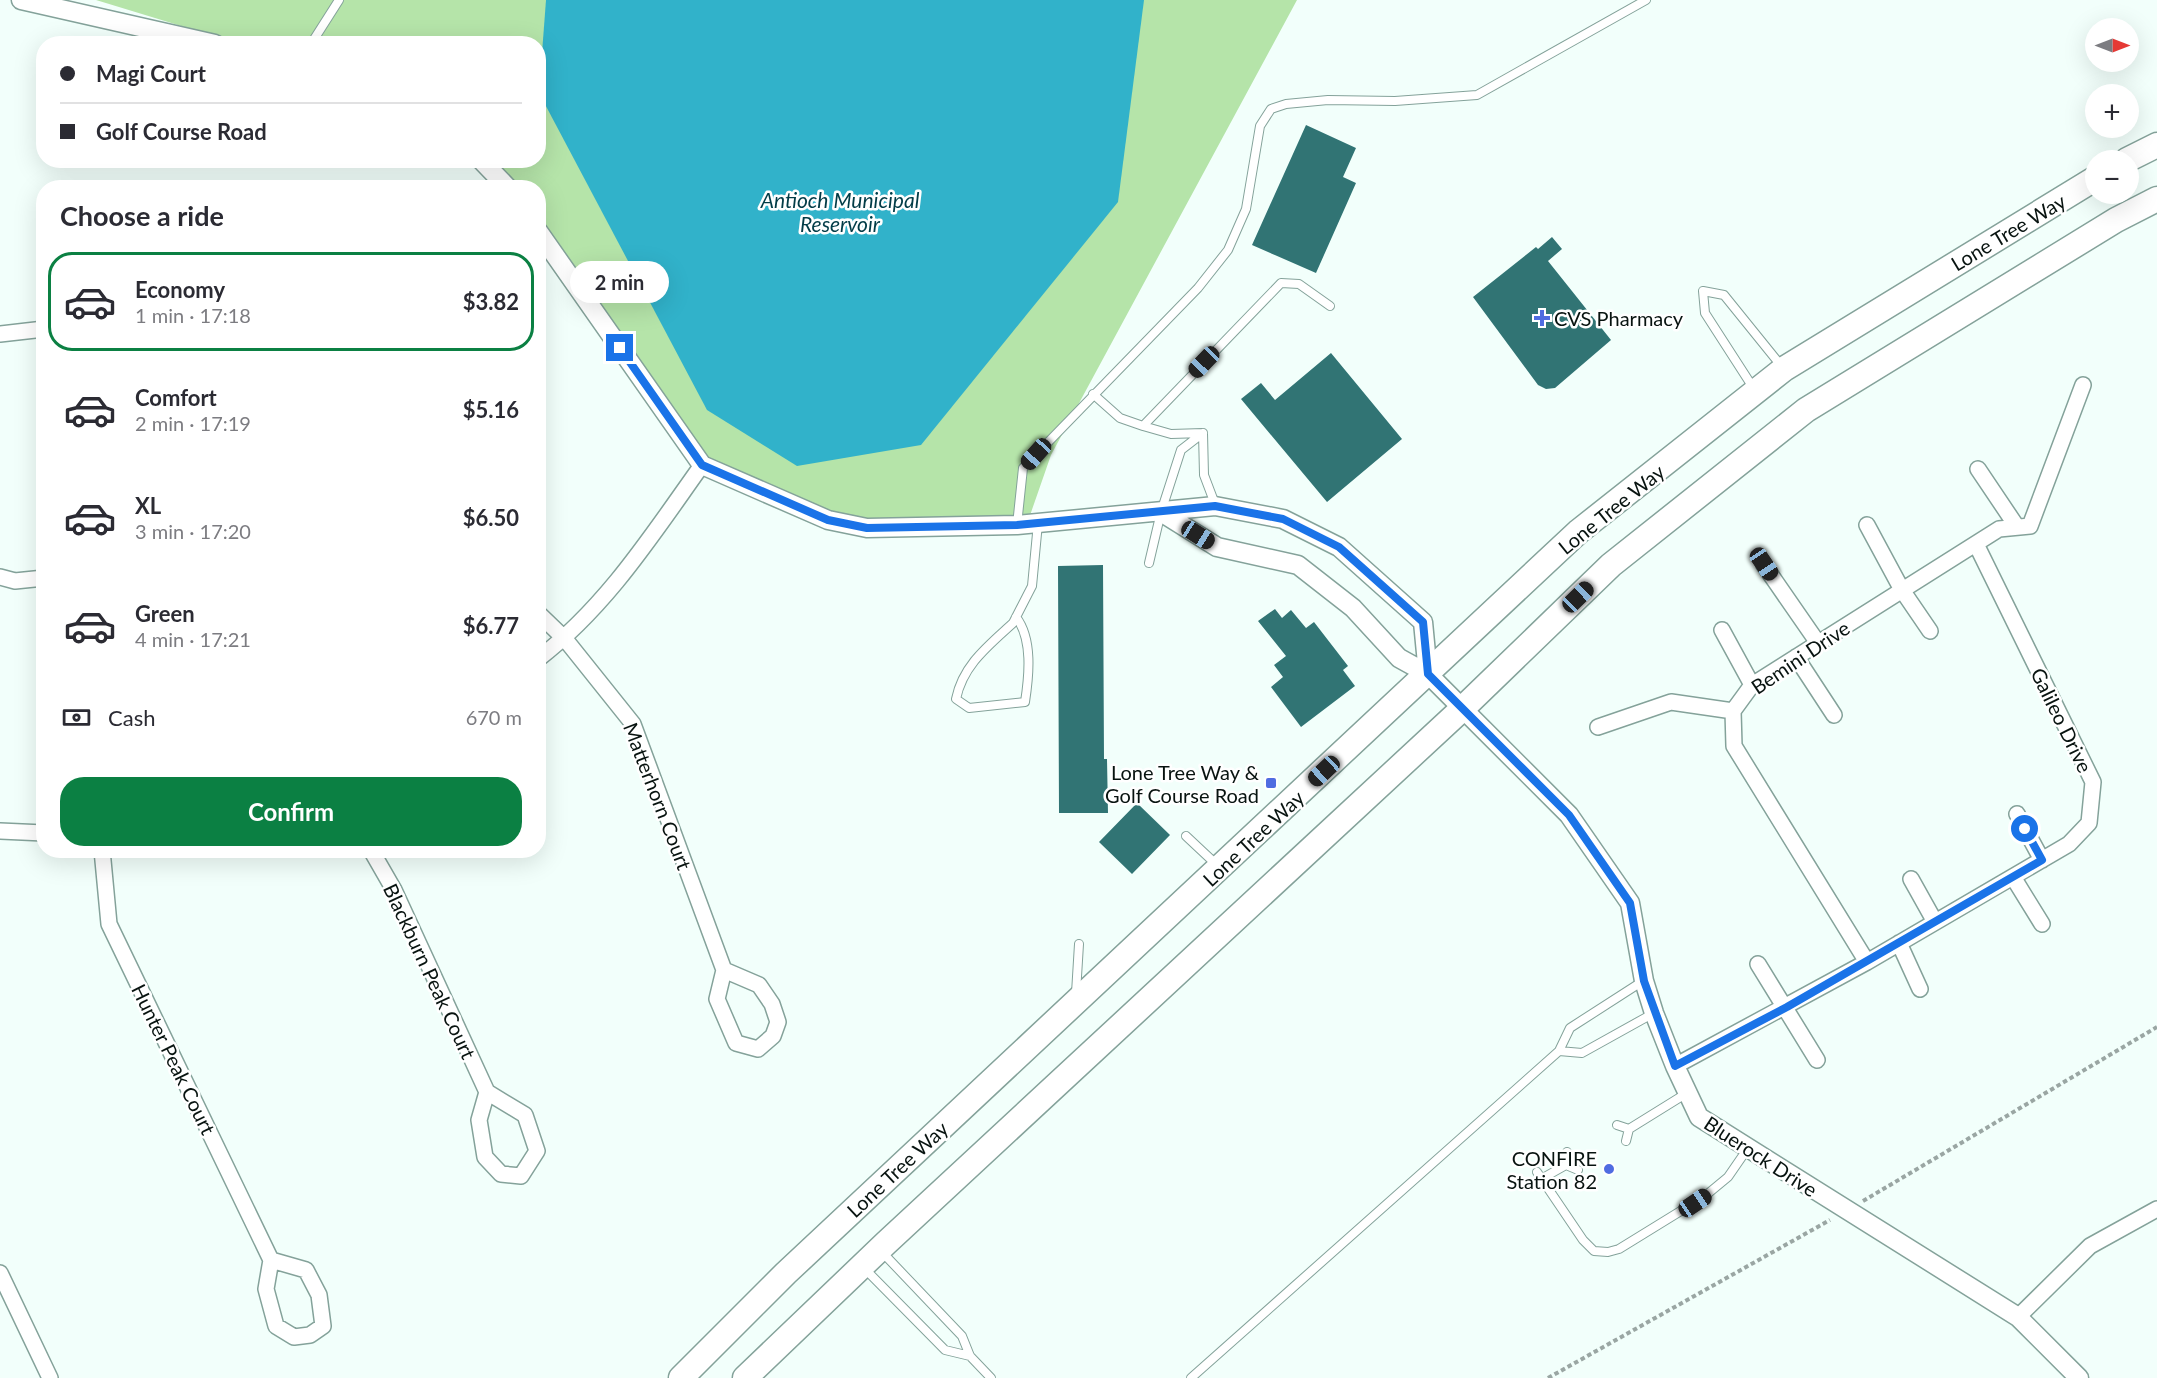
<!DOCTYPE html>
<html lang="en">
<head>
<meta charset="utf-8">
<style>
  :root { --surface:#fff; --page:#f7f7f7; --text:#2b2b33; --muted:#7c7c81; --line:#e1e1e2; --accent:#0b8043 }
  body { margin:0; font-family:Lato,sans-serif; background:var(--page); color:var(--text); height:100vh; display:flex; flex-direction:column; font-size:22px; white-space:nowrap }
  * { box-sizing:border-box; margin:0 }
  p { font-size:20px; color:var(--muted) }
  .icon { flex:none; width:33px; height:33px; fill:none; stroke:currentColor; stroke-width:2; stroke-linecap:round; stroke-linejoin:round }
  .map { position:relative; flex:1; overflow:hidden }
  .side { position:absolute; left:36px; top:180px; width:510px; height:678px; display:flex; flex-direction:column; background:var(--surface); border-radius:24px; box-shadow:0 6px 24px #0002 }
  .side>* { flex:none }
  .guide { position:absolute; left:36px; top:36px; width:510px; height:132px; border-radius:24px; box-shadow:0 6px 24px #0002; display:grid; align-content:center; height:132px; padding:0 24px; background:var(--surface) }
  .needle { width:39px; rotate:90deg }
  .tools { position:absolute; left:2085px; top:18px; display:grid; gap:12px }
  .tools a { display:grid; place-items:center; width:54px; height:54px; border-radius:50%; background:var(--surface); box-shadow:0 6px 24px #0002; font-size:30px }
  .end { position:absolute; width:27px; height:27px; margin:-14px; border:8px solid #1a73e8; background:#fff; box-shadow:0 0 0 3px #fff }
  .from { border-radius:50% }
  .bubble { position:absolute; height:42px; border-radius:21px; background:var(--surface); box-shadow:0 6px 24px #0002; font-size:20px; font-weight:700; line-height:42px; text-align:center }
  .car { position:absolute; width:18px; height:36px; margin:-18px -9px; border-radius:8px; box-shadow:0 0 4px 2px #0007; background:linear-gradient(#222 24%,#8ab4d8 0 40%,#222 0 76%,#8ab4d8 0 86%,#222 0) }
  .guide b { display:flex; align-items:center; gap:21px; height:57px; font-size:22px }
  .guide b+b { border-top:2px solid var(--line) }
  .guide i { width:15px; height:15px; background:var(--text) }
  ul { padding:0; list-style:none }
  li { display:flex; align-items:center; gap:18px; height:99px; margin:0 12px 9px; padding:0 12px; border:3px solid transparent; border-radius:24px }
  li div { flex:1 }
  li b { display:block; font-size:22px }
  li em { font-style:normal; font-weight:700 }
  li.active { border-color:var(--accent) }
  li>.icon { width:54px; height:54px; stroke-width:1.5 }
  h2 { padding:0 24px; font-size:27px; line-height:72px }
  .pay { display:flex; align-items:center; gap:15px; height:66px; padding:0 24px; font-size:22px }
  .pay p { margin-inline-start:auto }
  .cta { display:flex; gap:12px; margin-top:auto; padding:12px 24px }
  .cta a { flex:1; height:69px; border-radius:24px; background:var(--accent); color:#fff; font-size:24px; font-weight:700; line-height:69px; text-align:center }
  .map>svg:first-child { display:block }
  .green { fill:#b5e4a9 }
  .water { fill:#31b2ca }
  .building { fill:#317474 }
  .lines { fill:none; stroke-linecap:round; stroke-linejoin:round }
  .service-casing { stroke:#84a29a; stroke-width:10 }
  .minor-casing { stroke:#84a29a; stroke-width:18 }
  .tertiary-casing { stroke:#84a29a; stroke-width:21 }
  .primary-casing { stroke:#84a29a; stroke-width:27 }
  .path { stroke:#9aa6a3; stroke-width:4; stroke-dasharray:4.5 3; stroke-linecap:butt }
  .service { stroke:#fff; stroke-width:8 }
  .minor { stroke:#fff; stroke-width:15 }
  .tertiary { stroke:#fff; stroke-width:18 }
  .primary { stroke:#fff; stroke-width:24 }
  .route { stroke:#1a73e8; stroke-width:8 }
  .poi-dot { fill:#506ce1; stroke:#fff; stroke-width:2 }
  .labels { text-anchor:middle; dominant-baseline:central; stroke-width:5; stroke-linejoin:round; paint-order:stroke }
  .street-label { font-size:20px; fill:#081310; stroke:#fff }
  .poi-label { font-size:20px; fill:#081310; stroke:#fff; text-anchor:end }
  .water-label { font-size:21px; font-style:italic; fill:#023c47; stroke:#fff }
</style>
</head>
<body>
<div class="map">
<svg width="2157" height="1378" viewBox="0 0 2157 1378">
  <rect width="100%" height="100%" fill="#f2fffb"/>
  <!-- green -->
  <path class="green" d="M96 0H1297L1051 455 1027 524 867 528 702 465 539 231 538 188 508 187 481 161 538 160V44L237 43Z"/>
  <!-- water -->
  <path class="water" d="M546 0H1144L1118 202 921 445 797 466 707 410 539 93Z"/>
  <!-- building -->
  <path class="building" d="M1306 125 1356 148 1343 177 1356 183 1316 273 1252 245Z
    M1552 237 1562 249 1548 261 1611 340 1555 388 1546 389 1538 385 1473 297 1536 247 1538 249Z
    M1331 353 1402 439 1327 502 1241 399 1261 383 1275 400Z
    M1103 565 1104 759H1107L1108 813H1059L1058 566Z
    M1275 609 1282 618 1291 610 1306 628 1314 622 1348 666 1343 670 1355 686 1301 727 1271 687 1283 677 1274 665 1286 656 1258 621Z
    M1137 803 1170 835 1132 874 1099 842Z"/>
  <g class="lines">
    <!-- service casing -->
    <g class="service-casing">
      <path id="service" d="M311 44 339 0
        M1754 389 1705 313 1703 291 1724 295 1783 368
        M1093 394 1120 418 1143 426
        M1203 433 1171 434 1143 426 1281 283 1299 284 1330 306
        M1203 433 1204 475 1215 504
        M1017 525 1023 468 1198 288 1228 250 1246 209 1260 126 1271 109 1286 104 1328 100 1395 101 1477 95 1646 0
        M1149 563 1161 512 1181 450 1203 433
        M1016 617C1033 639 1029 676 1025 702L969 708 956 699C963 665 988 646 1013 623L1032 586 1038 523
        M1186 836 1218 866
        M1076 993 1079 944
        M1559 1051 1582 1053 1654 1013
        M1617 1125 1629 1129
        M1626 1141 1629 1129 1687 1093
        M1566 1165 1567 1152
        M1537 1172 1583 1240 1594 1251 1608 1252 1619 1249 1705 1196 1728 1177 1748 1148
        M1541 1179 1566 1165 1578 1170
        M881 1251 962 1336 970 1356 991 1378
        M863 1267 945 1350 970 1356
        M1191 1378 1559 1051 1570 1028 1643 981"/>
    </g>
    <!-- minor casing -->
    <g class="minor-casing">
      <path id="minor" d="M0 334 44 329
        M1978 469 2017 527
        M1867 525 1902 590 1930 631
        M1764 565 1818 643
        M0 577 15 581 44 578
        M538 613 565 639 633 724 724 970 717 999 736 1043 758 1049 773 1036 778 1022 772 1004 759 985 724 970
        M1722 630 1752 685
        M1796 657 1834 715
        M538 659C607 606 652 535 702 465
        M1598 727 1671 702 1733 711
        M2017 814 2042 860
        M0 831 44 833
        M102 850 109 924 271 1260 266 1289 276 1326 294 1337 310 1335 323 1326 319 1295 306 1270 271 1260
        M371 850 394 890 487 1092 525 1115 537 1151 521 1176 501 1174 485 1157 479 1120 487 1092
        M2013 877 2042 924
        M1911 879 1935 922
        M1899 943 1920 989
        M1867 962 1734 746 1733 711 1752 685 1999 529 2030 526 2083 385
        M1758 964 1817 1060
        M1675 1066 1867 962 2069 844 2089 823 2093 782 1976 544
        M0 1273 50 1378
        M2018 1317 2090 1246 2157 1209"/>
    </g>
    <!-- tertiary casing -->
    <g class="tertiary-casing">
      <path id="tertiary" d="M21 0 215 44
        M481 160 508 188
        M538 231 702 465 828 520 867 528 1017 525 1215 506 1283 519 1339 547 1423 622 1428 674
        M1161 512 1217 547 1298 565 1353 608 1399 658 1428 674 1569 815 1630 903 1644 981 1654 1013 1675 1066 1699 1117 2018 1317 2079 1378"/>
    </g>
    <!-- primary casing -->
    <g class="primary-casing">
      <path id="primary" d="M2127 160 2157 145
        M681 1378 786 1273 1578 532 1784 369 2096 178
        M745 1378 886 1243 1462 709 1611 565 1806 410 2116 220 2157 199"/>
    </g>
    <!-- path -->
    <path class="path" d="M1863 1201 2157 1027
      M1548 1378 1830 1220"/>
    <!-- service -->
    <use href="#service" class="service"/>
    <!-- minor -->
    <use href="#minor" class="minor"/>
    <!-- tertiary -->
    <use href="#tertiary" class="tertiary"/>
    <!-- primary -->
    <use href="#primary" class="primary"/>
  </g>
  <g class="lines">
    <!-- route -->
    <path class="route" d="M620 348 702 465 828 520 867 528 1017 525 1215 506 1283 519 1339 547 1423 622 1428 674 1569 815 1630 903 1644 981 1675 1066 1787 1007 2042 860 2025 829"/>
  </g>
  <!-- markers -->
  <g class="poi-dot">
    <path d="M1539 309h6v6h6v6h-6v6h-6v-6h-6v-6h6z"/>
    <rect x="1265" y="777" width="12" height="12" rx="3"/>
    <circle cx="1609" cy="1169" r="6"/>
  </g>
  <g class="labels">
    <!-- street labels -->
    <g class="street-label">
      <text transform="translate(2008 232) rotate(-31)">Lone Tree Way</text>
      <text transform="translate(1611 509) rotate(-39)">Lone Tree Way</text>
      <text transform="translate(1800 657) rotate(-34)">Bemini Drive</text>
      <text transform="translate(2062 720) rotate(64)">Galileo Drive</text>
      <text transform="translate(658 796) rotate(69)">Matterhorn Court</text>
      <text transform="translate(1253 838) rotate(-43)">Lone Tree Way</text>
      <text transform="translate(430 971) rotate(65)">Blackburn Peak Court</text>
      <text transform="translate(174 1059) rotate(64)">Hunter Peak Court</text>
      <text transform="translate(1761 1156) rotate(33)">Bluerock Drive</text>
      <text transform="translate(897 1169) rotate(-43)">Lone Tree Way</text>
    </g>
    <!-- poi labels -->
    <g class="poi-label">
      <text x="1554" y="318" text-anchor="start">CVS Pharmacy</text>
      <text x="1259" y="772">Lone Tree Way &amp;<tspan x="1259" dy="23">Golf Course Road</tspan></text>
      <text x="1597" y="1158">CONFIRE<tspan x="1597" dy="23">Station 82</tspan></text>
    </g>
    <!-- water labels -->
    <g class="water-label">
      <text x="840" y="199">Antioch Municipal<tspan x="840" dy="24">Reservoir</tspan></text>
    </g>
  </g>
</svg>
<div class="tools">
<a><svg class="needle" viewBox="-14 -14 28 28"><path d="M0-13l5 13h-10z" fill="#e53935"/><path d="M0 13l5-13h-10z" fill="#7c7c81"/></svg></a>
<a>+</a>
<a>−</a>
</div>
<i class="end from" style="left:2025px;top:829px"></i>
<i class="end" style="left:620px;top:348px"></i>
<div class="bubble" style="left:570px;top:261px;width:99px">2 min</div>
<i class="car" style="left:1204px;top:362px;rotate:224deg"></i>
<i class="car" style="left:1036px;top:454px;rotate:222deg"></i>
<i class="car" style="left:1198px;top:535px;rotate:122deg"></i>
<i class="car" style="left:1764px;top:564px;rotate:146deg"></i>
<i class="car" style="left:1578px;top:597px;rotate:46deg"></i>
<i class="car" style="left:1324px;top:771px;rotate:227deg"></i>
<i class="car" style="left:1695px;top:1203px;rotate:56deg"></i>
<div class="guide">
<b><i class="from"></i>Magi Court</b>
<b><i></i>Golf Course Road</b>
</div>
<section class="side">
<h2>Choose a ride</h2>
<ul>
<li class="active"><svg class="icon" aria-label="car" viewBox="0 0 24 24"><path d="M5 17H2v-5l4-1 3-4h7l3 4 3 1v5h-3M9 17h6M6 11h13"/><circle cx="7" cy="17" r="2"/><circle cx="17" cy="17" r="2"/></svg><div><b>Economy</b><p>1 min · 17:18</p></div><em>$3.82</em></li>
<li><svg class="icon" aria-label="car" viewBox="0 0 24 24"><path d="M5 17H2v-5l4-1 3-4h7l3 4 3 1v5h-3M9 17h6M6 11h13"/><circle cx="7" cy="17" r="2"/><circle cx="17" cy="17" r="2"/></svg><div><b>Comfort</b><p>2 min · 17:19</p></div><em>$5.16</em></li>
<li><svg class="icon" aria-label="car" viewBox="0 0 24 24"><path d="M5 17H2v-5l4-1 3-4h7l3 4 3 1v5h-3M9 17h6M6 11h13"/><circle cx="7" cy="17" r="2"/><circle cx="17" cy="17" r="2"/></svg><div><b>XL</b><p>3 min · 17:20</p></div><em>$6.50</em></li>
<li><svg class="icon" aria-label="car" viewBox="0 0 24 24"><path d="M5 17H2v-5l4-1 3-4h7l3 4 3 1v5h-3M9 17h6M6 11h13"/><circle cx="7" cy="17" r="2"/><circle cx="17" cy="17" r="2"/></svg><div><b>Green</b><p>4 min · 17:21</p></div><em>$6.77</em></li>
</ul>
<div class="pay"><svg class="icon" aria-label="cash" viewBox="0 0 24 24"><path d="M3 7h18v10H3z"/><circle cx="12" cy="12" r="2"/></svg>Cash<p>670 m</p></div>
<div class="cta"><a>Confirm</a></div>
</section>
</div>
</body>
</html>
